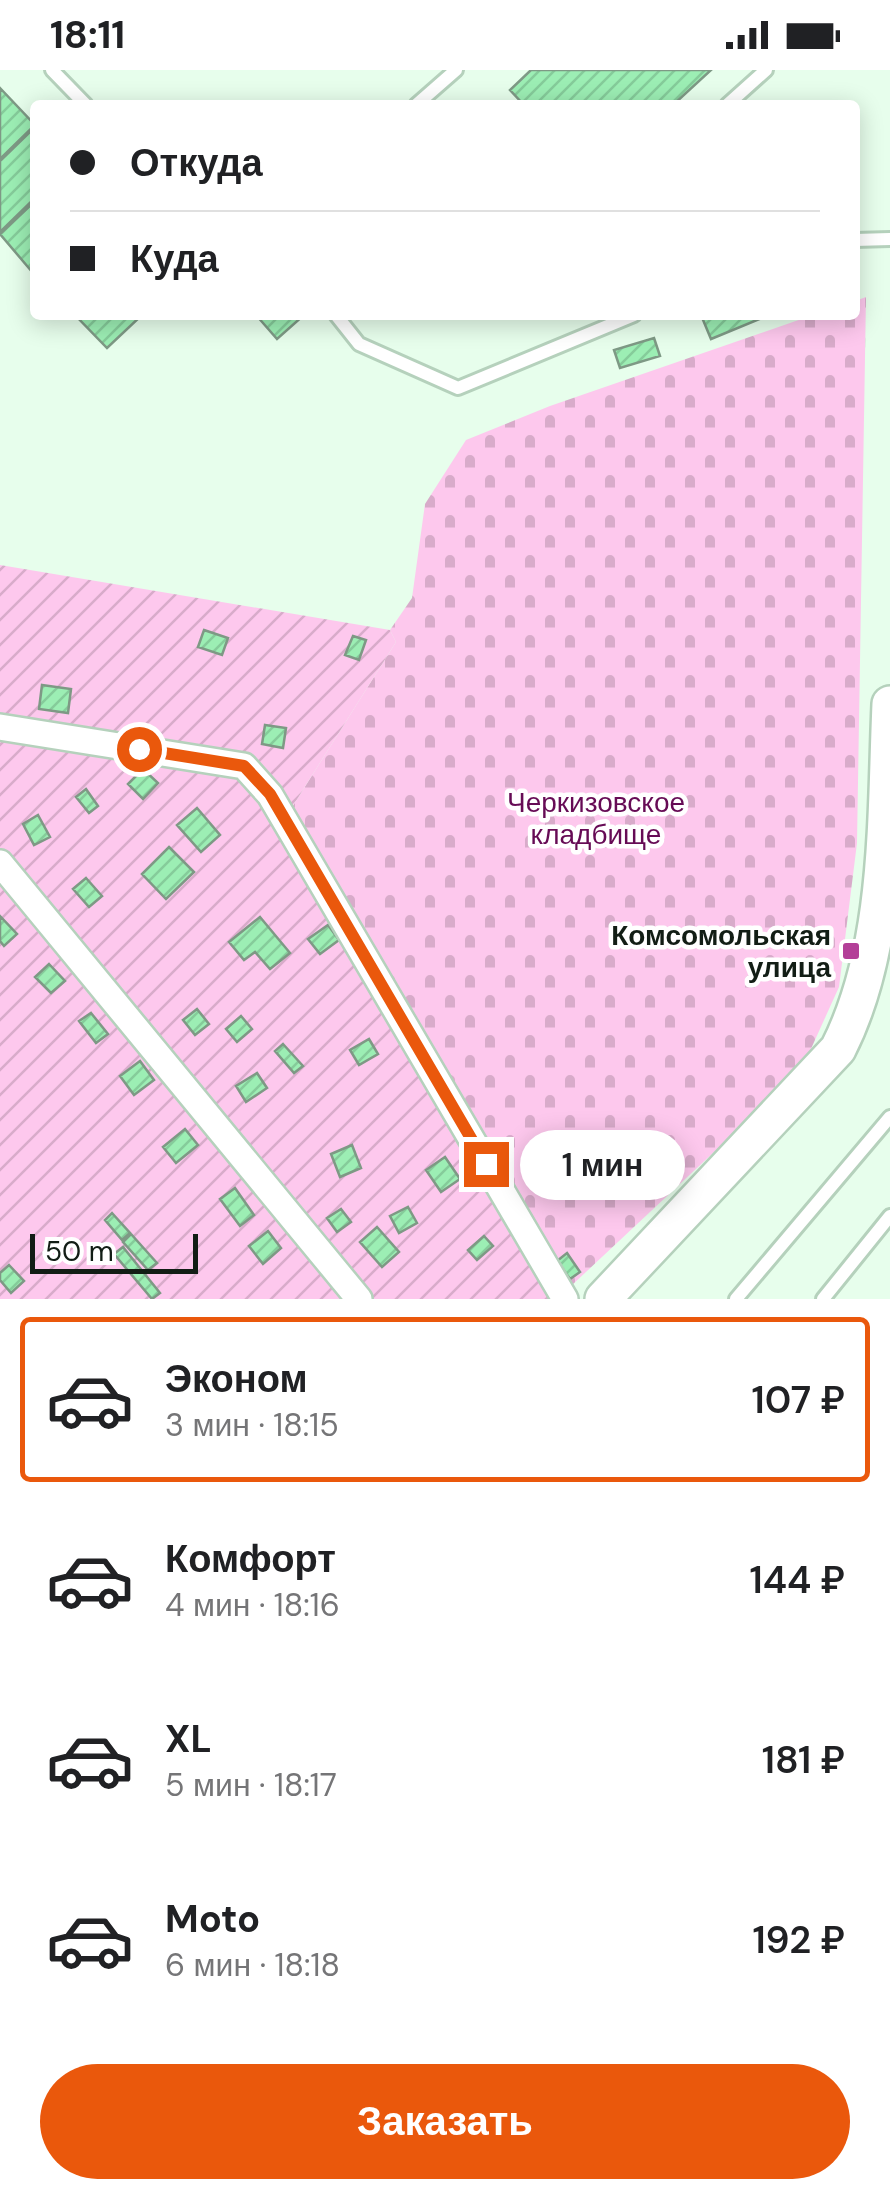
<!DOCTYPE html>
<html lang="ru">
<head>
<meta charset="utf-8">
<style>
  :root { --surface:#fff; --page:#f2f2f2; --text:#202124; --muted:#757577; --line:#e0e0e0; --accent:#ea580c }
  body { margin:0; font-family:"DM Sans",sans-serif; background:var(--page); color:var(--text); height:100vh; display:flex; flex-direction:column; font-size:38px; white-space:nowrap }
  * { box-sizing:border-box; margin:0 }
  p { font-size:32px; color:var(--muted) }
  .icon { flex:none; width:55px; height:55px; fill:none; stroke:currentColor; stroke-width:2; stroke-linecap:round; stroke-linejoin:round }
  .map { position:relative; height:1229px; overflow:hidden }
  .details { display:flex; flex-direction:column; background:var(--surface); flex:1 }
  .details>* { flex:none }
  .banner { position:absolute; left:30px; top:30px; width:830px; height:220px; border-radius:10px; box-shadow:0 5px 25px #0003; display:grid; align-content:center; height:220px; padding:0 40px; background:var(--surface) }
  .scale { position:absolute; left:30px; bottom:25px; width:168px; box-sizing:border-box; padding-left:10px; border:5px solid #121d15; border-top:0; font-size:28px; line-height:35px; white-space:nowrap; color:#121d15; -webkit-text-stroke:8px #fff; paint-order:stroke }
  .end { position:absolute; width:45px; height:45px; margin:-22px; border:12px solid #ea580c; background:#fff; box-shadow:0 0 0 5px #fff }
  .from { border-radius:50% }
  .bubble { position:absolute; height:70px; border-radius:35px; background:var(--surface); box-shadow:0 5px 25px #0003; font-size:32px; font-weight:600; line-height:70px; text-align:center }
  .banner b { display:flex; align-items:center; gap:35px; height:95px; font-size:38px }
  .banner b+b { border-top:2px solid var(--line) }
  .banner i { width:25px; height:25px; background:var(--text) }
  ul { padding:18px 0 0; list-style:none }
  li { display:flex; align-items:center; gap:30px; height:165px; margin:0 20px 15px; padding:0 20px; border:5px solid transparent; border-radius:10px }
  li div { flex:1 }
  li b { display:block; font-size:38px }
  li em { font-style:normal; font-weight:600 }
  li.active { border-color:var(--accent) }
  li>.icon { width:90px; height:90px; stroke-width:1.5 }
  .primary-button { display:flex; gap:20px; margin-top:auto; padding:20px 40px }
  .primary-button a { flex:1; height:115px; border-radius:60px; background:var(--accent); color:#fff; font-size:40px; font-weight:600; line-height:115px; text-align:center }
  .status { display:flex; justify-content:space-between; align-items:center; height:70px; padding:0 50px; background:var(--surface); direction:ltr }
  .status svg { height:28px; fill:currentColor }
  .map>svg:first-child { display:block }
  .cemetery { fill:url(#cemetery-stones) }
  .garden { fill:url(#garden-furrows) }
  .building { fill:url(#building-hatch); stroke:#7e9985; stroke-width:2.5 }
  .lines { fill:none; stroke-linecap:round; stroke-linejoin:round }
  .lane-casing { stroke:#b5d1bc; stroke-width:18 }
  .street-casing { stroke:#b5d1bc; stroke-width:30 }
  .secondary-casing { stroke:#b5d1bc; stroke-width:40 }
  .lane { stroke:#fff; stroke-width:12 }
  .street { stroke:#fff; stroke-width:25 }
  .secondary { stroke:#fff; stroke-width:35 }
  .route { stroke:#ea580c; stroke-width:12 }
  .poi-dot { fill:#b33f98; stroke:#fff; stroke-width:4 }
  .labels { text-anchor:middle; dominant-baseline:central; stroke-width:9; stroke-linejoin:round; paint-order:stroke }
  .park-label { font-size:28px; fill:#660b55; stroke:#fff }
  .poi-label { font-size:28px; font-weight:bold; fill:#121d15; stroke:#fff; text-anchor:end }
</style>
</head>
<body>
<div class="status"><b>18:11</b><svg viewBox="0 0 49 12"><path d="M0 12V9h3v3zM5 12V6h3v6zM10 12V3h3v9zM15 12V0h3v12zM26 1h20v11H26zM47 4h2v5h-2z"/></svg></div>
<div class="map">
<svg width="890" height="1229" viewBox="0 0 890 1229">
  <defs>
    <pattern id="cemetery-stones" width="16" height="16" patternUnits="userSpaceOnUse" patternTransform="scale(2.5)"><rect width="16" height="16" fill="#fdc8ed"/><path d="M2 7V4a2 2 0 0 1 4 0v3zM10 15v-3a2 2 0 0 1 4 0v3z" fill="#d8abca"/></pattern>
    <pattern id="garden-furrows" width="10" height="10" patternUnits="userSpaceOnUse" patternTransform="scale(2.5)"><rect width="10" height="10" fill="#fdc8ed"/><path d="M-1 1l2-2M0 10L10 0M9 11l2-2" fill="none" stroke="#d8abca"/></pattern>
    <pattern id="building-hatch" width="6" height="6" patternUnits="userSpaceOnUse" patternTransform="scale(2.5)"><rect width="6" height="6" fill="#9ceeb4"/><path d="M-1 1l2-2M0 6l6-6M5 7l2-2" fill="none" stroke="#85cc9a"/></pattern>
  </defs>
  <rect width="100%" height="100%" fill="#e7feec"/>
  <!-- cemetery -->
  <path class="cemetery" d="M866 227 857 773 839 917 810 981 745 1053 571 1216 289 742 396 572 390 560 412 528 425 434 466 370 550 336 813 245H855V231Z"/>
  <!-- garden -->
  <path class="garden" d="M0 495 390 560 396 572 289 742 557 1229H0Z"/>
  <!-- building -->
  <path class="building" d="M531 0H711L673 35H524L510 20Z
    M0 18 35 55 0 89Z
    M35 57V128L0 162V91Z
    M35 131V201L33 203 0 164Z
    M75 245H142L107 278Z
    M256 245H304L277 269Z
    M701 245H769L711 269Z
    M654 268 660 286 620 298 614 280Z
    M204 560 228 568 222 585 198 577Z
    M353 566 366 570 359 590 345 585Z
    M42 615 71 619 68 643 39 639Z
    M265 655 286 658 283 678 262 674Z
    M143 699 158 713 143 729 128 714Z
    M86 719 98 736 89 743 76 727Z
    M197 738 220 765 201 782 177 755Z
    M38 745 50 767 34 775 23 754Z
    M169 777 194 802 166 829 142 804Z
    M86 808 102 826 89 837 73 819Z
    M0 846 17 864 4 876 0 871Z
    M260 847 290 883 270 899 255 882 244 890 229 872Z
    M328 855 339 870 320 884 308 869Z
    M49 894 65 911 51 923 35 907Z
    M197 939 209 954 195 965 183 950Z
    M91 943 108 964 96 973 79 951Z
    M241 946 252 959 237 972 226 959Z
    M369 969 378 984 359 995 350 980Z
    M283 974 303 996 294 1003 275 981Z
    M140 991 154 1010 134 1025 120 1006Z
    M257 1003 267 1018 246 1032 236 1016Z
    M185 1059 198 1075 176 1093 163 1077Z
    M352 1075 361 1098 340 1107 331 1084Z
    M445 1087 460 1109 441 1122 426 1100Z
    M235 1118 254 1145 240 1156 220 1129Z
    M408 1137 417 1153 399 1163 390 1146Z
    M341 1139 351 1152 337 1162 327 1148Z
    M112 1143 130 1163 122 1170 105 1150Z
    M377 1157 399 1182 382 1197 360 1172Z
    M268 1161 281 1178 263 1194 249 1176Z
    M131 1164 157 1193 148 1200 123 1172Z
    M484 1166 493 1176 477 1190 468 1180Z
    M123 1177 160 1223 152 1229 114 1184Z
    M567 1183 580 1202 570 1209 557 1191Z
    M9 1195 24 1211 11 1223 0 1210V1203Z"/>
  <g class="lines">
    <!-- lane casing -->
    <g class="lane-casing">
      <path id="lane" d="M52 0 86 35
        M416 35 456 0
        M727 35 766 0
        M855 170 890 169
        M336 245 359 274 458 318 634 245
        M736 1229 890 1047
        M823 1229 890 1146"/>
    </g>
    <!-- street casing -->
    <g class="street-casing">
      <path id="street" d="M0 657 244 696 270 725 565 1229
        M0 793 359 1229"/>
    </g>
    <!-- secondary casing -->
    <g class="secondary-casing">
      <path id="secondary" d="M603 1229 838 979C890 877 885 747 890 634"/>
    </g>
    <!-- lane -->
    <use href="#lane" class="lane"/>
    <!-- street -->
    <use href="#street" class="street"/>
    <!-- secondary -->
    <use href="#secondary" class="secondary"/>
  </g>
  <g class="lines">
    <!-- route -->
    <path class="route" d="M139 679 244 696 270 724 486 1094"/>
  </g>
  <!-- markers -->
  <rect class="poi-dot" x="841" y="871" width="20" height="20" rx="5"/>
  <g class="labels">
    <!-- park labels -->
    <g class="park-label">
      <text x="596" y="732">Черкизовское<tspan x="596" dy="32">кладбище</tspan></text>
    </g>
    <!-- poi labels -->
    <g class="poi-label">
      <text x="831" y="865">Комсомольская<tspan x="831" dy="32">улица</tspan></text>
    </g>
  </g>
</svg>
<div class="scale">50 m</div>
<i class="end from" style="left:139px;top:679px"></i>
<i class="end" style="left:486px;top:1094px"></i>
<div class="bubble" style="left:520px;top:1060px;width:165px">1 мин</div>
<div class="banner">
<b><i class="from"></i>Откуда</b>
<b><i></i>Куда</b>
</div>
</div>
<section class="details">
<ul>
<li class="active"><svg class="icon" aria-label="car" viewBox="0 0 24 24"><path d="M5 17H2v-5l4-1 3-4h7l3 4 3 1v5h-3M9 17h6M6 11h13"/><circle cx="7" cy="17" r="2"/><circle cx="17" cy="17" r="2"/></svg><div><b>Эконом</b><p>3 мин · 18:15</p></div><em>107 ₽</em></li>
<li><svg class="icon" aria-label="car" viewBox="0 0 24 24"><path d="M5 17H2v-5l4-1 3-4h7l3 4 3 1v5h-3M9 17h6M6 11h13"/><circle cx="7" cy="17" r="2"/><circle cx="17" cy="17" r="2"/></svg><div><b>Комфорт</b><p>4 мин · 18:16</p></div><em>144 ₽</em></li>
<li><svg class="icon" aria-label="car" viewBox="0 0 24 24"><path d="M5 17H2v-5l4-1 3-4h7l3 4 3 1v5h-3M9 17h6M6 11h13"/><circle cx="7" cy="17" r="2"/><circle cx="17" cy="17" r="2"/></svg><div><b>XL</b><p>5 мин · 18:17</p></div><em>181 ₽</em></li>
<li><svg class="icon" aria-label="car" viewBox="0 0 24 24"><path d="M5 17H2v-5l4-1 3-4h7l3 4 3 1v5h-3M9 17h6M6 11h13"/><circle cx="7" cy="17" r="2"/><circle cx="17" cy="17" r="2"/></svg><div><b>Moto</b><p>6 мин · 18:18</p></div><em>192 ₽</em></li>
</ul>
<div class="primary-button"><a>Заказать</a></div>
</section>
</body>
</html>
